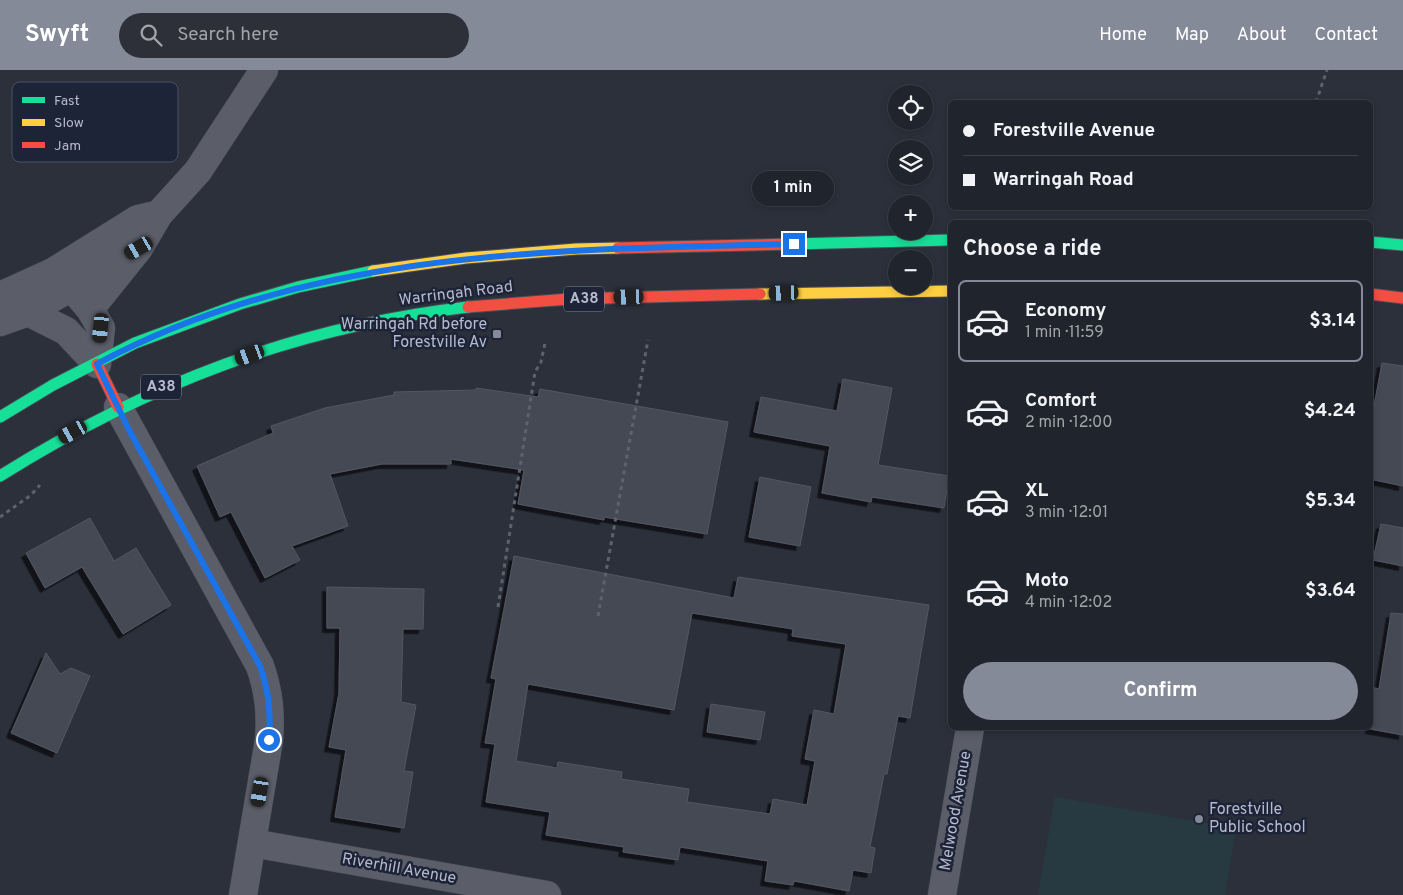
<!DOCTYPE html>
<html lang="en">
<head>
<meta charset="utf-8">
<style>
  :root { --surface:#20242c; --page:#2d3038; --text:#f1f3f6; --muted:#a2a4a9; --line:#3d4148; --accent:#858a99 }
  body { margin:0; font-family:Overpass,sans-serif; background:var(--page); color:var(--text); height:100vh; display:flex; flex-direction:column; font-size:19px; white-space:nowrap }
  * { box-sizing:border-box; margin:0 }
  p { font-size:16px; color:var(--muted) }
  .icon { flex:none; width:28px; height:28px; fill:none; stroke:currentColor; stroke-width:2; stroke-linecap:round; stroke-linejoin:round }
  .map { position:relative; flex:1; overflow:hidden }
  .panel { position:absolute; left:948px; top:150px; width:425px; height:510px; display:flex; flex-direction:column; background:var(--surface); border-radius:8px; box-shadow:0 2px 8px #0003,0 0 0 1px var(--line) }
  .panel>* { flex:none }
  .banner { position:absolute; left:948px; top:30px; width:425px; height:110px; border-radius:8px; box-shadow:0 2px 8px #0003,0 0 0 1px var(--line); display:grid; align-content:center; height:110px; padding:0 15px; background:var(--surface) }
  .buttons { position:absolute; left:888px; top:15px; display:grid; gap:10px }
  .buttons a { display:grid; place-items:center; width:45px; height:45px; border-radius:50%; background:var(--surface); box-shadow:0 2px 8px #0003,0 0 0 1px var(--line); font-size:25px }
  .end { position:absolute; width:22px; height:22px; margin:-11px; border:6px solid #1a73e8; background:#fff; box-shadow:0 0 0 2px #fff }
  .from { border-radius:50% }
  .bubble { position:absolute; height:35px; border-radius:18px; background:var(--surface); box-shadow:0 2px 8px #0003,0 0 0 1px var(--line); font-size:16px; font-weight:700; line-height:35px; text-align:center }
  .car { position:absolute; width:15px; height:30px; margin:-15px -8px; border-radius:6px; box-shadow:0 0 4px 1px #0007; background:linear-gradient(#222 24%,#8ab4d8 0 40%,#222 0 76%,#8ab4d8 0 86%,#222 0) }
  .banner b { display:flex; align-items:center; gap:18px; height:48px; font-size:19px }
  .banner b+b { border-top:1px solid var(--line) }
  .banner i { width:12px; height:12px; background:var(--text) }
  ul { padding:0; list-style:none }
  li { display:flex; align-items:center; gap:15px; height:82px; margin:0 10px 8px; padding:0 5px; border:2px solid transparent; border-radius:8px }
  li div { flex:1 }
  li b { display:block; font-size:19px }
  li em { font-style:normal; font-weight:700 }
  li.on { border-color:var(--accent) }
  li>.icon { width:45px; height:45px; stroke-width:1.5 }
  h2 { padding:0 15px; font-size:22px; line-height:60px }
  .primary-button { display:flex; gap:10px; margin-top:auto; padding:10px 15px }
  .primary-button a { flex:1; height:58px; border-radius:30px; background:var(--accent); color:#fff; font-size:20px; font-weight:700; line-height:58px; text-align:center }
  header { display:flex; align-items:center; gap:30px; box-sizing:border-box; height:70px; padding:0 25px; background:var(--accent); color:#fff }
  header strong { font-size:24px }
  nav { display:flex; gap:28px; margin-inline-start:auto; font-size:18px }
  .search { width:350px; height:45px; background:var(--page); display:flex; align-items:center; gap:12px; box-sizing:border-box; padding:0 18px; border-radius:28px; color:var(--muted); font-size:19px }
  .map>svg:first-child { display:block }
  .green { fill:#273a42 }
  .building { fill:#444852; stroke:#535763; fill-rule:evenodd; filter:url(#shadow) }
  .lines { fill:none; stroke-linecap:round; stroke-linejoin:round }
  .street-casing { stroke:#474b54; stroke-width:29 }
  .fast-casing { stroke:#484c57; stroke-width:13 }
  .slow-casing { stroke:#484c57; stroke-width:13 }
  .jam-casing { stroke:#484c57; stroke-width:13 }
  .path { stroke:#5d626b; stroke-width:3; stroke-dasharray:4 4; stroke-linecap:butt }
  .street { stroke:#5b5e69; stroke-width:28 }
  .fast { stroke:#16e098; stroke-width:11 }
  .slow { stroke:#ffcf43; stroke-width:11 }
  .jam { stroke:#f24e42; stroke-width:11 }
  .route { stroke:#1a73e8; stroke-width:6 }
  .poi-dot { fill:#858a99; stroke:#1d2437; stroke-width:2 }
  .labels { text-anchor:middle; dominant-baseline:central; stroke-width:5; stroke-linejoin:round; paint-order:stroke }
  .shield { fill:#1d2437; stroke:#878d9f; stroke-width:1 }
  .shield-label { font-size:15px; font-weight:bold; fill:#b5bacc }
  .street-label { font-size:16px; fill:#b5bacc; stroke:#1d2437 }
  .poi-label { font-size:16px; fill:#b5bacc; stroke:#1d2437; text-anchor:end }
  .key { fill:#1d2437; stroke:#4b5164; stroke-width:1 }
  .key-label { font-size:14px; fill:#b5bacc }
</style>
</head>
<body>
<header>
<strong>Swyft</strong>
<div class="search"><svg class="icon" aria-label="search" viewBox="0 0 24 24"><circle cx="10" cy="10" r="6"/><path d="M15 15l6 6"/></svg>Search here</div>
<nav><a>Home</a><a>Map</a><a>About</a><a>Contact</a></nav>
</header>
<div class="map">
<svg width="1403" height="825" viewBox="0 0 1403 825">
  <defs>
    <filter id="shadow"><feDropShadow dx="-4.5" dy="4.5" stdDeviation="0" flood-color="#0009"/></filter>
  </defs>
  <rect width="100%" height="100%" fill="#2b303b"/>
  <!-- green -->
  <path class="green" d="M1055 727 1236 758 1225 825H1038Z"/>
  <!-- building -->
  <path class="building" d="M1382 293 1403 296V416L1370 409V358Z
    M843 309 892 318 878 395 949 406 944 438 872 427 871 432 822 423 830 376 754 362 761 327 837 341Z
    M476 318 538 327 540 319 728 352 707 464 604 447V450L518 434 524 400 451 389V394H382L330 404 348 456 292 476 300 490 265 508 231 442 220 447 197 396 273 363 271 356 325 338 394 325V322L476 320Z
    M760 407 811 417 800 476 749 467Z
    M90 448 114 491 136 478 171 535 123 564 82 497 45 518 26 483Z
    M1381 454 1403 458V496L1373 490Z
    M514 486 734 528 738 507 929 535 910 648 898 646 887 704H884L870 777 875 778 871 803 853 800 849 821 794 811 793 815 765 811 768 791 680 777 678 790 623 782 624 777 546 765 550 742 486 732 495 674 485 673 496 609 491 608ZM692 543 793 559 792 566 846 574 834 644 814 640 805 689 815 691 807 735 773 729 770 744 687 732 689 719 621 709 622 702 558 692 557 698 516 691 528 614 674 640Z
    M327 517 424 519 423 559H403L401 632 416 635 404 701 413 702 404 758 335 747 346 680 329 677 339 623 340 558H327Z
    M1391 543 1403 544V665L1370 659V617L1379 619Z
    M46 583 60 604 71 598 90 606 57 683 11 663Z
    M711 634 765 642 760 670 707 662Z"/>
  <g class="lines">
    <!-- street casing -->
    <g class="street-casing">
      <path id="street" d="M78 225 90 239 101 258 97 294
        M0 226 53 202 138 149 159 144
        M90 239 139 178 159 144 198 101 264 0
        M28 242 66 261 97 294
        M0 252 28 242 127 185
        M118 337 260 596C269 622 271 643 269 670L243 825
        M252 773 547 825
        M942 825 970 658"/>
    </g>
    <!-- fast casing -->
    <g class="fast-casing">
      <path id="fast" d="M1370 172 1403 175
        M793 174 950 170
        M0 347 53 315 135 273 240 234 298 217 373 201
        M0 406C147 314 296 257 468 237"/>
    </g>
    <!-- slow casing -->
    <g class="slow-casing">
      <path id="slow" d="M373 201 466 188 576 179 618 178
        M760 224 950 221"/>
    </g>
    <!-- jam casing -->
    <g class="jam-casing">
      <path id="jam" d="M618 178 793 174
        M1370 224 1403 228
        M468 237 569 229 760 224
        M97 294 118 337"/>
    </g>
    <!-- path -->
    <path class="path" d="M1316 32 1327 0
      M0 447 31 425 40 415
      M498 537 535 302 541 292 545 273
      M598 546 648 270"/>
    <!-- street -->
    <use href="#street" class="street"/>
    <!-- fast -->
    <use href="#fast" class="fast"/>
    <!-- slow -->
    <use href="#slow" class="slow"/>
    <!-- jam -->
    <use href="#jam" class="jam"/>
  </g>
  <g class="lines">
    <!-- route -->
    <path class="route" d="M269 670C271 643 269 622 260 596L130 362 97 294C312 178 557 180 794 174"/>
  </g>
  <!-- markers -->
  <g class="poi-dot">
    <rect x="492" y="259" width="10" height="10" rx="2.5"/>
    <circle cx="1199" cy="749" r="5"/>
  </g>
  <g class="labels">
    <!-- shield labels -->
    <g class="shield">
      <rect x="564" y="216.5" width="40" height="25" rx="4"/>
      <rect x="141" y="304.5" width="40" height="25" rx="4"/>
    </g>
    <g class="shield-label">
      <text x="584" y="229">A38</text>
      <text x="161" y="317">A38</text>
    </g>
    <!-- street labels -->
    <g class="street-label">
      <text transform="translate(456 224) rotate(-7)">Warringah Road</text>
      <text transform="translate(956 741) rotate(-80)">Melwood Avenue</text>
      <text transform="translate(399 799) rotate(10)">Riverhill Avenue</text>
    </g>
    <!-- poi labels -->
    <g class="poi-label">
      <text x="487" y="255">Warringah Rd before<tspan x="487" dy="18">Forestville Av</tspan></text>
      <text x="1209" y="740" text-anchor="start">Forestville<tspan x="1209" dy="18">Public School</tspan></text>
    </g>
  </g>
  <!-- legend -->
  <rect x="12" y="12" width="166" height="80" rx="8" class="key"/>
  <rect x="22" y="27" width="23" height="6" fill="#16e098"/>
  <rect x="22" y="49" width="23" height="7" fill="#ffcf43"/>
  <rect x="22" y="72" width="23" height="6" fill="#f24e42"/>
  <g class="key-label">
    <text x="54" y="35">Fast</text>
    <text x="54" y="57">Slow</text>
    <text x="54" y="80">Jam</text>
  </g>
</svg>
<div class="buttons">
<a><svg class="icon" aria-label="locate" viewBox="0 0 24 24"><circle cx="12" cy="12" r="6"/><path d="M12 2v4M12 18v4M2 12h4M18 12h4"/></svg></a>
<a><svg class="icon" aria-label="layers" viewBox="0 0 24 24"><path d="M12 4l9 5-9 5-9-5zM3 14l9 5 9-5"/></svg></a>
<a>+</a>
<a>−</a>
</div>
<i class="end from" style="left:269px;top:670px"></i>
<i class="end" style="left:794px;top:174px"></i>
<div class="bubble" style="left:752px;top:101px;width:82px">1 min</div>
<i class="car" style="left:139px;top:178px;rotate:240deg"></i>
<i class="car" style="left:784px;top:223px;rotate:268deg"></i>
<i class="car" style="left:629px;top:227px;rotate:268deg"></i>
<i class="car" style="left:101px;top:258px;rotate:186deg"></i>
<i class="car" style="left:250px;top:285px;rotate:250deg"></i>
<i class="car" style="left:73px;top:362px;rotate:241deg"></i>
<i class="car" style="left:260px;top:722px;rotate:190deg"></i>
<div class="banner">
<b><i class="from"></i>Forestville Avenue</b>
<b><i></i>Warringah Road</b>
</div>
<section class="panel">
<h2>Choose a ride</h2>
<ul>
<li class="on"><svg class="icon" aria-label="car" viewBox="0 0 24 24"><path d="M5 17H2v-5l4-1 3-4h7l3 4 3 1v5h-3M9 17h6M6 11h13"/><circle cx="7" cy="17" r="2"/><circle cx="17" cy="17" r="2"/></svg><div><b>Economy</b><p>1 min · 11:59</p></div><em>$3.14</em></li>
<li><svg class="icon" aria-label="car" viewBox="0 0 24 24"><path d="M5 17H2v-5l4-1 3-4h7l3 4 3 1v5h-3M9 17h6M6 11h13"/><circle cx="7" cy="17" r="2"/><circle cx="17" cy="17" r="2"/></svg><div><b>Comfort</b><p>2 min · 12:00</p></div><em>$4.24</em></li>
<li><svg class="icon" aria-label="car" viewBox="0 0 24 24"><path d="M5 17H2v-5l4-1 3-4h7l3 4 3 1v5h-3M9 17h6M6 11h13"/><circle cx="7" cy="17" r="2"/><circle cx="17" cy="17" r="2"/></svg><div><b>XL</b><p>3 min · 12:01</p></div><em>$5.34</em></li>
<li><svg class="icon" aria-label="car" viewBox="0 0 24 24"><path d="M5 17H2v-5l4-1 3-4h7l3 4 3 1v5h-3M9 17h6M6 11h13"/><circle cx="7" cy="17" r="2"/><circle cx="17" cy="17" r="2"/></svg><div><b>Moto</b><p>4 min · 12:02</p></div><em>$3.64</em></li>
</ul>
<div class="primary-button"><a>Confirm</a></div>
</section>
</div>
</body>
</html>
